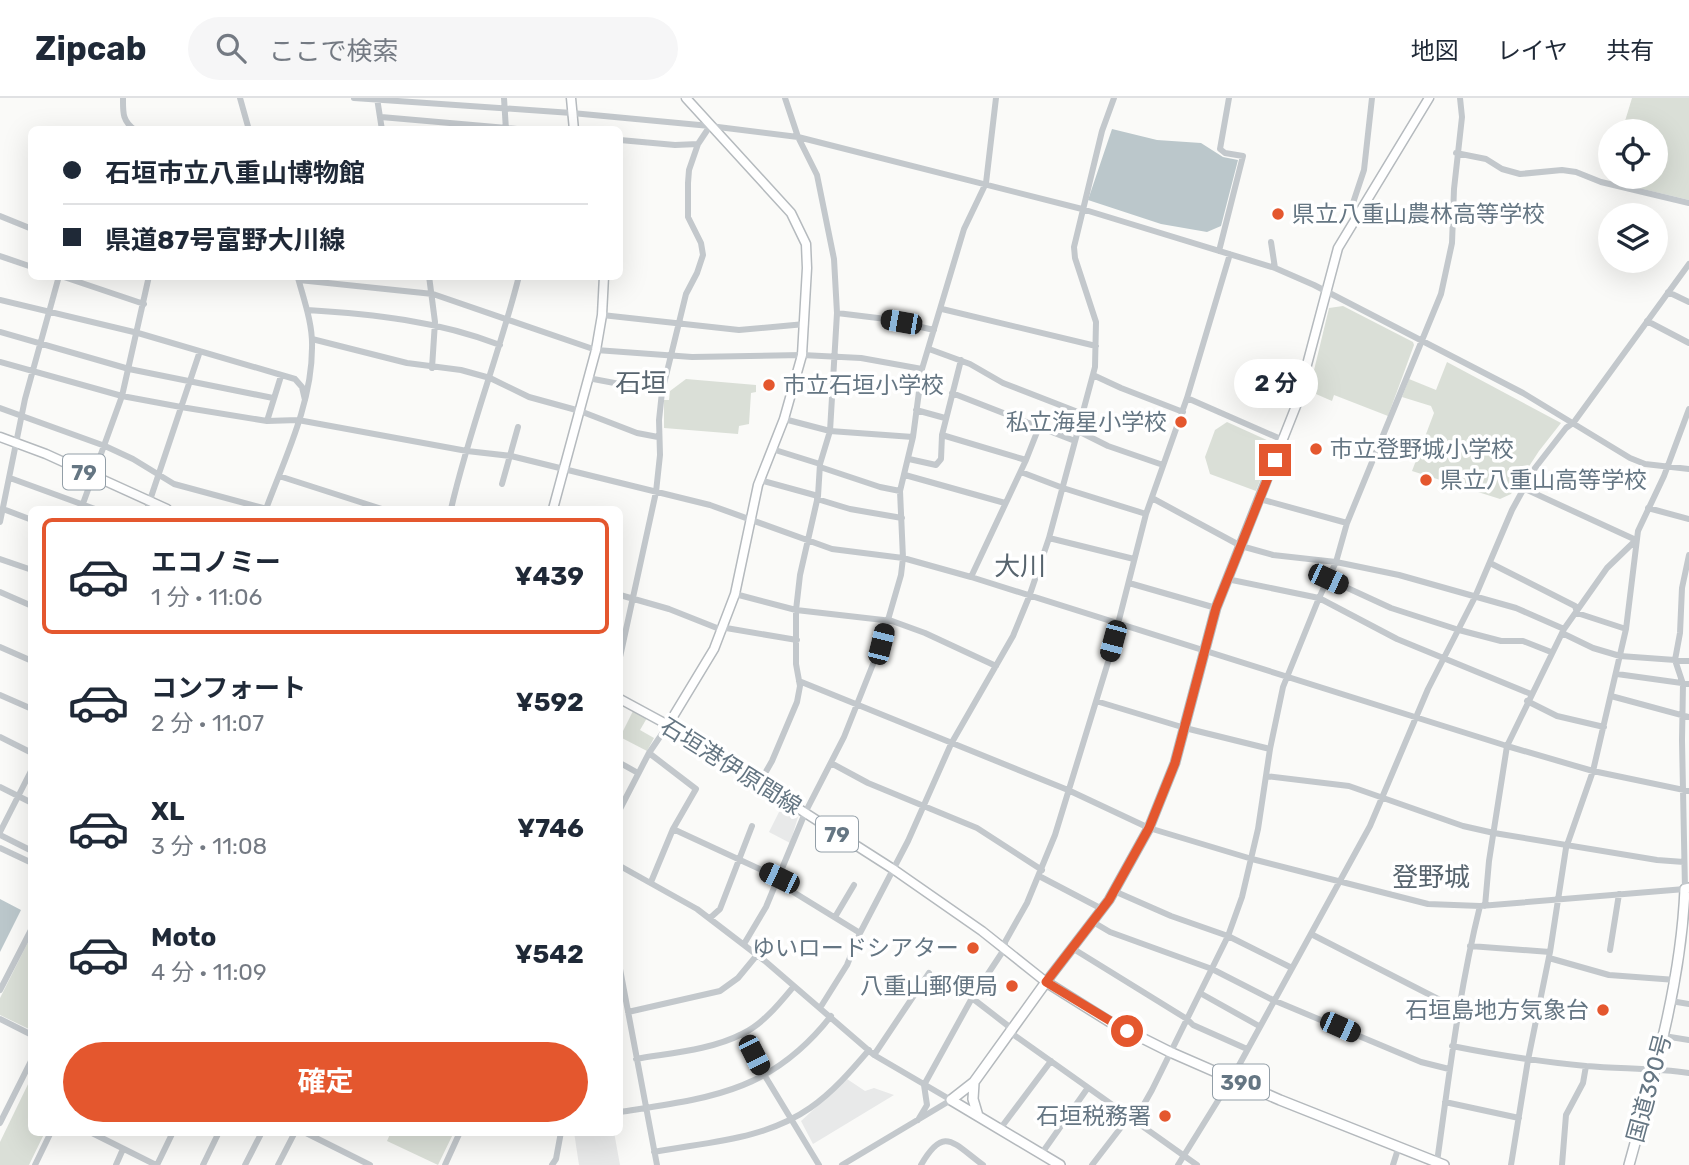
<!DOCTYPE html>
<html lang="ja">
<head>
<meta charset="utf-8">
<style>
  :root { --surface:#fff; --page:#f6f6f7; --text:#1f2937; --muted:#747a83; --line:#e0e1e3; --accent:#e4572e }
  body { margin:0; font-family:Rubik,"Noto Sans JP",sans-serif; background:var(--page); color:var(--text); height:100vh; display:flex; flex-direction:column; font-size:26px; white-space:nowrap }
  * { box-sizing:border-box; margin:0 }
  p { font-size:23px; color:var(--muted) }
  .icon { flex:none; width:38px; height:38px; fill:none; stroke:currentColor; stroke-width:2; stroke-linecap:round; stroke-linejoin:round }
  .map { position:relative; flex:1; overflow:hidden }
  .details { position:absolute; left:28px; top:408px; width:595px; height:630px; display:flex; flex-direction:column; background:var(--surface); border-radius:10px; box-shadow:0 7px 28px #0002 }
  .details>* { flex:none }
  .hud { position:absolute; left:28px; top:28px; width:595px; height:154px; border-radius:10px; box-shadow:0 7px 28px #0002; display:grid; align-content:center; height:154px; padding:0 35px; background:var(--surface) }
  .controls { position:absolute; left:1598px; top:21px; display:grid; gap:14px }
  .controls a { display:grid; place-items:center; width:70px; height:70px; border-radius:50%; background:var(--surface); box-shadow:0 7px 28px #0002; font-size:35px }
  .end { position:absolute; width:32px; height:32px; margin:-16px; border:9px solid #e4572e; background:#fff; box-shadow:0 0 0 4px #fff }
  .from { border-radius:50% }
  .bubble { position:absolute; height:49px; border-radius:24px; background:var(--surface); box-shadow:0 7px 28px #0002; font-size:23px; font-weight:700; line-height:49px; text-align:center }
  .car { position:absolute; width:21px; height:42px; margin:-21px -10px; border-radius:9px; box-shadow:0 0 5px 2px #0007; background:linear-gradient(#222 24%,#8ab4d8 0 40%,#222 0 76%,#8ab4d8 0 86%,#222 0) }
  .hud b { display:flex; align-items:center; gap:24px; height:66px; font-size:26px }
  .hud b+b { border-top:2px solid var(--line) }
  .hud i { width:18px; height:18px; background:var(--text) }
  ul { padding:12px 0 0; list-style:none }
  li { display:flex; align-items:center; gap:21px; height:116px; margin:0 14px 10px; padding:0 21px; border:4px solid transparent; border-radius:10px }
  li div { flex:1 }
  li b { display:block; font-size:26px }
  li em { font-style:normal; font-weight:700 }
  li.selected { border-color:var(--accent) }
  li>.icon { width:63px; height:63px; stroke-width:1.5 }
  .cta { display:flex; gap:14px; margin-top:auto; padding:14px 35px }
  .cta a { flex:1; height:80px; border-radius:42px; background:var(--accent); color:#fff; font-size:28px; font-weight:700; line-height:80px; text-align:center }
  header { display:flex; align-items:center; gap:42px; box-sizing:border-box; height:98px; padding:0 35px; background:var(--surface); border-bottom:2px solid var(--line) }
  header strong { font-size:33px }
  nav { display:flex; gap:38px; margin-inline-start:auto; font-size:24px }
  .search { width:490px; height:63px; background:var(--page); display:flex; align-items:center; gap:18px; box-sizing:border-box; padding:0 24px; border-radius:38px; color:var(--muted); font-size:26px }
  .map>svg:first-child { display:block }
  .built { fill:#e8e9e9 }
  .green { fill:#dadfd7 }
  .water { fill:#bbc7cb }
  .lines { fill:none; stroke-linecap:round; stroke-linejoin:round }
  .major-casing { stroke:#b5babe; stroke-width:11 }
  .highway-casing { stroke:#b4b9bd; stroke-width:12 }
  .minor { stroke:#c3c8cc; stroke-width:6 }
  .major { stroke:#fff; stroke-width:8 }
  .highway { stroke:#fff; stroke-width:9 }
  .route { stroke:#e4572e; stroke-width:9 }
  .poi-dot { fill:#e4572e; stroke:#fff; stroke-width:2.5 }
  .labels { text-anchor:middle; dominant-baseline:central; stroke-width:7; stroke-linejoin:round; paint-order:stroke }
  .shield { fill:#fff; stroke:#939fa8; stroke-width:2 }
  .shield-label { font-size:21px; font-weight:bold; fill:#657683 }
  .poi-label { font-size:23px; fill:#657683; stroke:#fff; text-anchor:end }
  .street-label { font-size:23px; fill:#657683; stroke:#fff }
  .quarter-label { font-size:26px; fill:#57646e; stroke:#fff }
</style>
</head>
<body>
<header>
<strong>Zipcab</strong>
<div class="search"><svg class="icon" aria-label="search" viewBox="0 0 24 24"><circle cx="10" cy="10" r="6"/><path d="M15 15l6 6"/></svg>ここで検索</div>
<nav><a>地図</a><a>レイヤ</a><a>共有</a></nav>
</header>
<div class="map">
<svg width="1689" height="1067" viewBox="0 0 1689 1067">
  <rect width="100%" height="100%" fill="#fafaf8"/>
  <!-- built -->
  <path class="built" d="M783 706 799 716 790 745 769 734Z
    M847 981 865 993 874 990 894 997 813 1046 801 1023Z
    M574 1034H614L620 1067H579Z"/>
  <!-- green -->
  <path class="green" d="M1632 0H1689V102L1630 88V79H1656V33H1622Z
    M1343 208 1413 244 1414 247 1388 318 1334 297 1332 303 1309 293 1329 210Z
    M1447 264 1561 325 1539 353 1511 396 1500 401 1412 373 1434 315 1431 308 1402 299 1409 281 1436 292Z
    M686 281 756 287V294L751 295 749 326 739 328 738 336 664 330V302H669L670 293Z
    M1227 324 1269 343 1273 350 1256 393 1210 376 1205 359 1215 332Z
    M633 613 647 620 640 632 654 640 647 653 620 639Z
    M31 838 32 932H31L0 917V900Z
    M31 980 32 1034H45L29 1067H0V1044Z
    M391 1034H454L438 1067 387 1043Z"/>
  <!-- water -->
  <path class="water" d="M1112 31 1157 42 1201 45 1223 59 1238 62 1221 128 1207 134 1161 126 1088 102Z
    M0 801 21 812 0 854Z"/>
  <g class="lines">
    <!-- major casing -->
    <g class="major-casing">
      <path id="major" d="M571 0 574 32
        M0 339 46 356 167 411
        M553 411 596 252 602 217 604 178
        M620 601 668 627 893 771 982 833 1046 884 1109 802 1149 730 1175 665 1216 510 1296 308 1338 150 1429 0
        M668 627 714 551 735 496 758 387 784 321 802 257 807 170 806 146 791 115 686 0"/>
    </g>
    <!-- highway casing -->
    <g class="highway-casing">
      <path id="highway" d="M974 985 973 1001 978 1018
        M1060 1067 951 1002 974 984 1046 884 1110 924 1170 954 1280 1002 1444 1067
        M1629 1067C1654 976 1681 886 1685 791L1689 790"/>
    </g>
    <!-- minor -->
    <path class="minor" d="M123 0C123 14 122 23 135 32
      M240 0 249 32
      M354 0 572 15 710 28 798 39 1082 111 1275 170 1314 187 1523 295 1630 360 1645 366 1689 371
      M377 0 382 32
      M504 0 506 32
      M381 19 529 32
      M620 42 675 47 698 46
      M1456 55 1486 61 1502 71 1520 76 1562 72 1576 74 1601 84 1689 105
      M0 118 32 131
      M1358 118 1351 111 1364 72 1372 0
      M1271 144 1275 170
      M1219 153 1243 58 1225 55 1220 51 1229 0
      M0 158 32 169
      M61 178 144 206
      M429 178 435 224 432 270
      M299 182 433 196 596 252 692 259 802 257 861 260 922 271
      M1668 194 1689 204
      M0 202 138 235 295 281 302 289 305 302
      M942 211 1096 248
      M307 212C373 216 438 223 500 247
      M837 215 886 221 934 232
      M602 217 739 232 805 226
      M1647 223 1689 245
      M0 234 129 271 273 300
      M312 241 407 265 461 272 490 280 529 299 580 313 637 335 658 339
      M929 251 970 266 1003 285 1083 316
      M961 262 942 337 1026 362 971 479
      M0 264 122 298 181 309 267 323 298 322 467 353 511 358 710 407 832 451 903 460 971 479 1507 648 1593 673 1689 693
      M1093 277 1121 290 1183 314
      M588 280 662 294
      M952 295 1075 343
      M1187 300 1283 342
      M0 310 105 348 133 361 174 386 267 411
      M916 312 945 320
      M784 321 830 333 913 339
      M267 323 281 278
      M1078 333 1108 348 1163 367
      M772 351 820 366
      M909 361 936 367 941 361 942 337
      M1026 362 1039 329
      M820 369 880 389 900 393
      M1021 374 1063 390 1146 416
      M905 377 1005 405
      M279 378 382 411
      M10 380 95 411
      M760 382 818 398
      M502 386 518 329
      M1152 400 1241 448 1273 457 1336 464 1399 477 1516 510 1564 531
      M817 401 850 411 902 420
      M1260 401 1347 425
      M1648 410 1689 421
      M3 411 32 422
      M81 411 122 298 149 178
      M147 411 200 253
      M266 411C285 360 312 305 312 250 313 227 304 202 298 180
      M451 411C469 332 499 257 519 178
      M0 424 25 301 59 178
      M1049 440 1134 461
      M0 461 32 472
      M1490 465 1575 508 1577 515 1626 531
      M1227 481 1319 500 1397 541 1531 596
      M1328 481 1391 510 1459 532 1501 543H1523L1551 554
      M1129 485 1216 510
      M0 494 32 508
      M735 496 796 512 892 523 925 535 996 568
      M620 497 669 511 722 532 726 530 797 542
      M1562 535 1593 550 1620 558 1689 563
      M0 549 32 563
      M620 559 656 394 660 357 659 322 662 294 686 196 697 175 703 157 701 145 688 119V85L689 72 698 46 710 28
      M1617 576 1689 586
      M799 583 1068 692 1149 730 1252 761 1428 806 1480 808 1685 791 1682 642 1683 586 1675 562 1680 535 1682 490 1689 457
      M0 597 32 611
      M1611 598 1689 619
      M1096 603 1185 630 1270 651
      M1527 603 1557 618 1604 629
      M0 639 32 655
      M649 655 696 691 673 731 651 784
      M620 665 638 675
      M831 665 868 685 977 730 1042 772
      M1266 678 1349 688 1463 728 1494 735 1657 762 1684 764
      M759 686 772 663 797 604 800 588 796 566V512L800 477 818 398 820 366 830 333 837 215 834 161 817 77 798 39 785 0
      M0 689 32 705
      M620 711 649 655 668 627
      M673 731 779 780
      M0 734 32 671
      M0 737 32 753
      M0 750 32 765
      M620 768 697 811 765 863 874 957 951 1002
      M1039 778 1102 811
      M777 784 860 835
      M1114 793 1171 818 1228 838 1292 870
      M1485 808 1489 763 1507 648 1564 531 1607 470 1636 442 1525 391
      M835 819 854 787
      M710 820 720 811 752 728
      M1093 824 1110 834 1212 871 1273 902 1421 964 1449 971
      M1311 836 1442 903 1461 907
      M744 846 766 809 805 715 844 639 881 546 901 477 903 460 900 393 913 339 922 271 964 131 986 85 996 0
      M1470 848 1550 854
      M1072 850 1187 921 1193 927 1247 951
      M1610 852 1619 796
      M1549 860 1609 877 1676 882
      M620 871 657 1067
      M0 892 32 830
      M1200 895 1259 928
      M972 900 1007 927 1014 937 1197 1067
      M1671 903 1689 906
      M820 910 847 867 860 835 908 743 951 646 1013 538 1029 499 1049 440 1095 269 1096 224 1075 160 1074 149 1102 33 1114 0
      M628 914 720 893 738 880 757 857
      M0 921 32 937
      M743 936 765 978 819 1067
      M1664 938 1689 942
      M1452 948C1497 957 1541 964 1586 968 1621 971 1655 970 1689 975
      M874 957 929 875
      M636 961C670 955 711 952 742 936 763 926 779 906 794 888
      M1445 1004 1519 1020
      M620 1014C709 1000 771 995 831 918
      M918 1022 927 1007 924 987 972 900 1005 850V844L1027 805 1055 737 1109 561 1146 416 1187 300 1230 156
      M1135 1022 1152 992 1228 838 1242 799 1258 731 1270 651 1283 589 1319 500 1336 464 1347 425 1441 196 1452 145 1454 91 1462 19 1460 0
      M0 1025 32 961
      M1000 1031 1051 963
      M90 1034 156 1067
      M304 1034 370 1067
      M654 1054C707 1044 764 1042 810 1010 833 994 851 973 869 952
      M1042 1055 1087 991
      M1437 1064C1449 979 1459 892 1480 808
      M35 1067 51 1034
      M116 1067 123 1051
      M157 1067 173 1034
      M203 1067 219 1034
      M245 1067 262 1034
      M278 1067 295 1034
      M445 1067 460 1034
      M552 1067 556 1061 561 1034
      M842 1067 951 1002
      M921 1067C944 1027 953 1045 983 1067
      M1092 1067 1129 1019
      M1178 1067 1232 980 1370 728 1428 591 1475 499 1512 412 1535 370 1566 330 1574 324 1689 166
      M1393 1067 1399 1048
      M1511 1067 1528 962 1550 854 1566 750 1593 673 1626 531 1638 433 1664 378 1689 311
      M1562 1067 1566 1017 1583 985 1586 968"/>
    <!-- major -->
    <use href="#major" class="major"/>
    <!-- highway -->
    <use href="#highway" class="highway"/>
  </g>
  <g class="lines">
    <!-- route -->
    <path class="route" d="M1127 933 1046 884 1109 802 1149 730 1175 665 1216 510 1275 362"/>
  </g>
  <!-- markers -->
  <g class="poi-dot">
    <circle cx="1278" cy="116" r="7"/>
    <circle cx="769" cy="287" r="7"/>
    <circle cx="1181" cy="324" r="7"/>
    <circle cx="1316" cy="351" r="7"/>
    <circle cx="1426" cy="382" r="7"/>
    <circle cx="973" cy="850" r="7"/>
    <circle cx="1012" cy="888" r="7"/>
    <circle cx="1603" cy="912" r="7"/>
    <circle cx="1165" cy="1018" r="7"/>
  </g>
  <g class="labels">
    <!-- shield labels -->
    <g class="shield">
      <rect x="63" y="356.5" width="42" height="35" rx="5"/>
      <rect x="816" y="718.5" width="42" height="35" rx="5"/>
      <rect x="1213" y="966.5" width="56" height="35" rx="5"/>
    </g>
    <g class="shield-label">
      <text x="84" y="374">79</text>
      <text x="837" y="736">79</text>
      <text x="1241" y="984">390</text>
    </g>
    <!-- poi labels -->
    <g class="poi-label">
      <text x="1292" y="116" text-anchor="start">県立八重山農林高等学校</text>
      <text x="783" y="287" text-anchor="start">市立石垣小学校</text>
      <text x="1167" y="324">私立海星小学校</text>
      <text x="1330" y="351" text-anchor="start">市立登野城小学校</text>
      <text x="1440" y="382" text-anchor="start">県立八重山高等学校</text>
      <text x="959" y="850">ゆいロードシアター</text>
      <text x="998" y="888">八重山郵便局</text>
      <text x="1589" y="912">石垣島地方気象台</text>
      <text x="1151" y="1018">石垣税務署</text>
    </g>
    <!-- street labels -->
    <g class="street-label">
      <text transform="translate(731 668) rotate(32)">石垣港伊原間線</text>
      <text transform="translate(1649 990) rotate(-75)">国道390号</text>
    </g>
    <!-- quarter labels -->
    <g class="quarter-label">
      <text x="641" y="285">石垣</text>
      <text x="1020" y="468">大川</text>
      <text x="1431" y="779">登野城</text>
    </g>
  </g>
</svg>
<div class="controls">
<a><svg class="icon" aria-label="locate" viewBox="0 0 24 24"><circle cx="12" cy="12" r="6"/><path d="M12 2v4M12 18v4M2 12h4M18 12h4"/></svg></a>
<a><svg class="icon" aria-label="layers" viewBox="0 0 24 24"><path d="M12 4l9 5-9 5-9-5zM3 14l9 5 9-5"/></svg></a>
</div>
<i class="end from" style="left:1127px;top:933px"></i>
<i class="end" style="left:1275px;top:362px"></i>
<div class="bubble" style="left:1234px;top:261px;width:84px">2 分</div>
<i class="car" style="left:901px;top:224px;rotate:280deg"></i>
<i class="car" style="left:1328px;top:481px;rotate:115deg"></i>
<i class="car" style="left:1113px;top:543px;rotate:195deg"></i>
<i class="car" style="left:881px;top:546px;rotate:14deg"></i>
<i class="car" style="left:779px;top:780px;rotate:296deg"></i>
<i class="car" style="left:1340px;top:929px;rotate:114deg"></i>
<i class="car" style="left:754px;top:957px;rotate:153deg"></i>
<div class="hud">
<b><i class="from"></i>石垣市立八重山博物館</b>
<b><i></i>県道87号富野大川線</b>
</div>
<section class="details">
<ul>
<li class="selected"><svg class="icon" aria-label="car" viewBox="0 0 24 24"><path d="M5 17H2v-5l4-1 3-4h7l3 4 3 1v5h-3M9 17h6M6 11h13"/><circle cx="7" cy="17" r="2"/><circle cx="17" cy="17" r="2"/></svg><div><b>エコノミー</b><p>1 分 · 11:06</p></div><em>¥439</em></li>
<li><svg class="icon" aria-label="car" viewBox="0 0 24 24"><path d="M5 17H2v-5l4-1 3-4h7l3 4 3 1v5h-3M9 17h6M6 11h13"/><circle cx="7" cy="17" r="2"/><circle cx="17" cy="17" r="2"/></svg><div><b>コンフォート</b><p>2 分 · 11:07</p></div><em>¥592</em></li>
<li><svg class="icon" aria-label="car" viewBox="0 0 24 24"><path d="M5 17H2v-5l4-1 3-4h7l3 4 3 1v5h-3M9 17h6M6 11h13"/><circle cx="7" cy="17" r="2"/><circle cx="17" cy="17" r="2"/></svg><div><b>XL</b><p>3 分 · 11:08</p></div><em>¥746</em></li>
<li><svg class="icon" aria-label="car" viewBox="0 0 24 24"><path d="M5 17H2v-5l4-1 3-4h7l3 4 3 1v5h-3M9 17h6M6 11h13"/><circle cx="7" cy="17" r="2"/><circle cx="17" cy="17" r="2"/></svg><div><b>Moto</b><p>4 分 · 11:09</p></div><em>¥542</em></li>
</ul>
<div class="cta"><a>確定</a></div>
</section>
</div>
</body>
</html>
